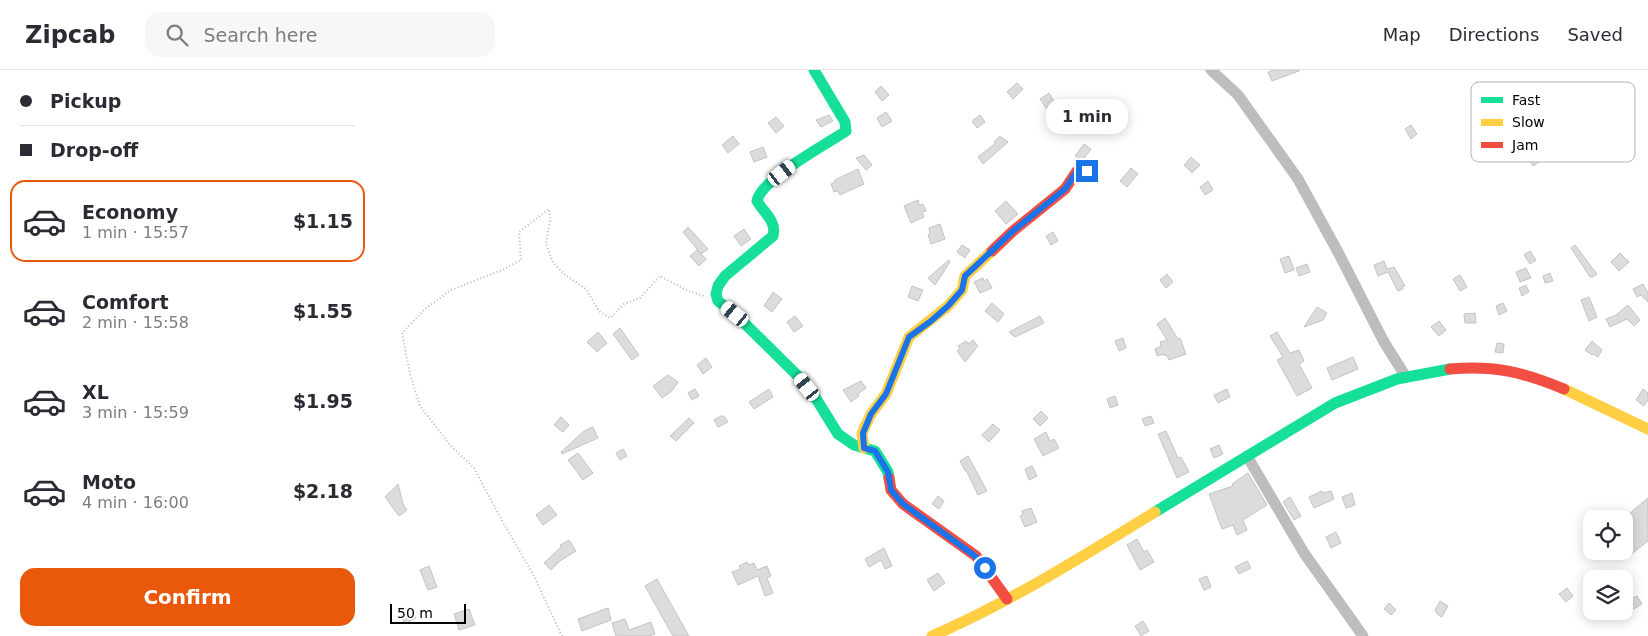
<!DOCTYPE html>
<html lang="en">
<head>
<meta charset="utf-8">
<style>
  :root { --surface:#fff; --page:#f7f7f7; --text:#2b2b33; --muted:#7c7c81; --line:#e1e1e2; --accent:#ea580c }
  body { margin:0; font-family:"DejaVu Sans",sans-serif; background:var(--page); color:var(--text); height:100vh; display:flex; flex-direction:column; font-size:19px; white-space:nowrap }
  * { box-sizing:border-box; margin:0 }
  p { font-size:16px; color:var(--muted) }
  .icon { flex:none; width:28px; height:28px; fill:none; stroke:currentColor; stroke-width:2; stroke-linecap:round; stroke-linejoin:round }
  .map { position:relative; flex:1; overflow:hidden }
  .panel { display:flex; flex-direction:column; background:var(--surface); width:375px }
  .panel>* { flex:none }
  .top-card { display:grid; align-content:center; height:110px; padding:0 20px; background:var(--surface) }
  .fabs { position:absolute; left:1208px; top:440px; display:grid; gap:10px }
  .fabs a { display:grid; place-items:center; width:50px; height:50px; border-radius:10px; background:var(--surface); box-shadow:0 2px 12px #0003; font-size:25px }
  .scale { position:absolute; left:15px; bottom:12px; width:76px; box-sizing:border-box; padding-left:5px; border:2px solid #000; border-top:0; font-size:14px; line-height:18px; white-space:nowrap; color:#000; -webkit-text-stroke:4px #fff; paint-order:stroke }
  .end { position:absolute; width:22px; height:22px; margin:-11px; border:6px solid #1a73e8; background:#fff; box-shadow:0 0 0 2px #fff }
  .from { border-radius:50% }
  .bubble { position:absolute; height:35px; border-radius:15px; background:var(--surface); box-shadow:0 2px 12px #0003; font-size:16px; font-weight:700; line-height:35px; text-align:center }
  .car { position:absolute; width:15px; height:30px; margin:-15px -8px; border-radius:6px; box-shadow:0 0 4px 1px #0007; background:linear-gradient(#fff 24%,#345 0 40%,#fff 0 76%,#345 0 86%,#fff 0) }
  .top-card b { display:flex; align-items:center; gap:18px; height:48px; font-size:19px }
  .top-card b+b { border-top:1px solid var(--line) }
  .top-card i { width:12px; height:12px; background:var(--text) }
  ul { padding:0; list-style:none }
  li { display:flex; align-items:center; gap:15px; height:82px; margin:0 10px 8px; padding:0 10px; border:2px solid transparent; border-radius:15px }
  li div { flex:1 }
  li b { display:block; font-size:19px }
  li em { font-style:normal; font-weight:700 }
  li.active { border-color:var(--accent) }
  li>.icon { width:45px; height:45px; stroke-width:1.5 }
  .action { display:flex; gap:10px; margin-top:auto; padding:10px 20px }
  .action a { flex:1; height:58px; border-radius:15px; background:var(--accent); color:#fff; font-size:20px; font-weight:700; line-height:58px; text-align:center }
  header { display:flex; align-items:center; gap:30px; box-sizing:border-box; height:70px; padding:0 25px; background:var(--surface); border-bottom:1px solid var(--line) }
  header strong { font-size:24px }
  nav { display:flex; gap:28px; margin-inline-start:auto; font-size:18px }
  .search { width:350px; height:45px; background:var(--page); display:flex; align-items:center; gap:12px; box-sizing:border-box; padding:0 18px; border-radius:15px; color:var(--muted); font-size:19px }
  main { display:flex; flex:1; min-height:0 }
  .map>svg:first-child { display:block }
  .building { fill:#dcdcdc; stroke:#c4c4c4 }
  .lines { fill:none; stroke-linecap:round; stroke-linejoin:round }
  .path { stroke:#b8b8b8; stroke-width:2; stroke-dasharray:1 2.5; stroke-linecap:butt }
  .street { stroke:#bdbdbd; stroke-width:11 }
  .fast { stroke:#16e098; stroke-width:11 }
  .slow { stroke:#ffcf43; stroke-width:11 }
  .jam { stroke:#f24e42; stroke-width:11 }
  .route { stroke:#1a73e8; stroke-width:6 }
  .key { fill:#fff; stroke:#b2b2b2; stroke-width:1 }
  .key-label { font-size:14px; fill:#000 }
</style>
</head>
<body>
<header>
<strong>Zipcab</strong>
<div class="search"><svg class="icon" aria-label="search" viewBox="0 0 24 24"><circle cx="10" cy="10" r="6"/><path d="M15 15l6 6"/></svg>Search here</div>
<nav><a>Map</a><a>Directions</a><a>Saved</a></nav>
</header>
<main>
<section class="panel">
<div class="top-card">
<b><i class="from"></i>Pickup</b>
<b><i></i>Drop-off</b>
</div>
<ul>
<li class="active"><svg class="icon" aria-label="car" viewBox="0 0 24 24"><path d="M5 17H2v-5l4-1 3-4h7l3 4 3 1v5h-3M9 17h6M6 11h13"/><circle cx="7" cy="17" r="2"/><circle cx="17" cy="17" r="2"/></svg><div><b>Economy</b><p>1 min · 15:57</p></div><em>$1.15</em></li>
<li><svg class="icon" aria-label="car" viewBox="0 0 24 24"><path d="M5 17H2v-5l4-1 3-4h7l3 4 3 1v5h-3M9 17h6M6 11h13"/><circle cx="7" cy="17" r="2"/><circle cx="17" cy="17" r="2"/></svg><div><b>Comfort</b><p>2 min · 15:58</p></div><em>$1.55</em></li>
<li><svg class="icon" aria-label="car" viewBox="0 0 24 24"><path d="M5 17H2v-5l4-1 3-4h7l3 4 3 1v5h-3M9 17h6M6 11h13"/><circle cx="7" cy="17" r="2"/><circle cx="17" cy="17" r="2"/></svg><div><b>XL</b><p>3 min · 15:59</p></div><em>$1.95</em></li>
<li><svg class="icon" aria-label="car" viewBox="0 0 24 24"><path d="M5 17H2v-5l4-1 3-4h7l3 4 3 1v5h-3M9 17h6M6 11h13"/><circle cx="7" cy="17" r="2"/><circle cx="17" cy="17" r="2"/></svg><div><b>Moto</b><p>4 min · 16:00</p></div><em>$2.18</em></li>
</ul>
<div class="action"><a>Confirm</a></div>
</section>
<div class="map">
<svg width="1273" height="566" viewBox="0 0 1273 566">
  <rect width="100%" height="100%" fill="#fff"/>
  <!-- building -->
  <path class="building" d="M899 0H924V1L897 11 893 2Z
    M642 13 648 19 638 29 632 22Z
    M506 16 514 25 507 31 500 22Z
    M674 23 680 33 671 38 665 29Z
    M511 42 517 51 507 57 502 48Z
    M454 45 458 51 446 57 441 50Z
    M605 45 610 52 602 58 597 51Z
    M401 47 409 56 401 63 393 53Z
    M1036 55 1042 64 1036 69 1030 59Z
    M358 66 364 74 353 83 347 75Z
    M625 66 633 72 608 94 603 87 621 73 619 72Z
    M709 74 716 79 707 91 700 86Z
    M388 77 392 87 379 92 375 82Z
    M1161 81 1167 90 1158 96 1152 86Z
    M489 85 497 95 491 100 481 88Z
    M816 87 825 95 817 103 809 95Z
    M756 98 763 104 752 117 745 111Z
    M483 99 489 114 465 125 463 121 459 122 456 114 460 112V110Z
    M833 111 838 120 830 125 825 117Z
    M543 130 544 135 548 134 551 141 547 142 549 147 536 153 529 136Z
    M631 131 643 144 631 154 620 141Z
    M565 154 570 169 556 174 553 165 555 164 554 158Z
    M313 157 333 179 326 184 308 162Z
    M369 159 376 169 366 176 359 166Z
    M678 162 683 171 676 175 671 166Z
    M587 175 595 180 590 188 582 182Z
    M1200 175 1222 204 1218 207H1215L1196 178Z
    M322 180 331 189 324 196 315 186Z
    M1155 181 1161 190 1155 194 1149 185Z
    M1245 183 1254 192 1244 201 1236 192Z
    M914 186 919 200 910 203 905 189Z
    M574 190 575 192 560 215 553 208Z
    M1009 191 1012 199 1019 197 1030 216 1027 217 1028 219 1023 221 1013 202 1003 206 999 195Z
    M932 194 935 202 924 206 921 198Z
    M1151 198 1156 208 1145 212 1141 202Z
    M1175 203 1178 211 1170 213 1168 206Z
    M792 204 798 212 791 218 785 210Z
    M1085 205 1092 217 1085 221 1078 209Z
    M608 208 609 211 612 209 617 218 605 223 599 212Z
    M1268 214 1273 223V232L1266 225 1262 227 1258 219Z
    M1151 215 1154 222 1147 226 1144 218Z
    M537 216 548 220 543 231 533 227Z
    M398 222 407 229 397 242 389 236Z
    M1214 227 1222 247 1214 251 1206 230Z
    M617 233 629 244 623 252 610 241Z
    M1128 233 1132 241 1124 245 1121 236Z
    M1253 235 1265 250 1259 256 1252 249 1235 257 1231 249 1241 245Z
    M942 237 952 243 948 250 929 257Z
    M1100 243 1101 253H1090L1089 244Z
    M420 246 428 256 419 262 412 252Z
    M665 246 669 253 640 267 634 262Z
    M790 248 803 269 805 268 811 284 794 290 792 285 790 286 789 284 782 286 780 279 786 276 785 272 792 270 782 254Z
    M1064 251 1071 260 1064 266 1056 257Z
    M245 258 264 285 257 290 238 264Z
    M223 262 232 273 222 282 212 272Z
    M902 262 915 283 924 280 929 291 924 294 937 318 922 326 902 290 908 287 895 266Z
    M748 268 751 278 744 281 740 271Z
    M598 270 603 276 590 292 582 281 585 279 583 276 591 271 593 274Z
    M1217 271 1227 280 1223 287 1218 284 1217 285 1210 280Z
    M1122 273 1129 274 1128 283 1120 282Z
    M978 287 983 299 957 310 952 298Z
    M331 288 337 297 328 304 322 295Z
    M293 305 303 312 297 321 287 328 278 316Z
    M486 311 491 318 483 324 484 326 476 332 468 320Z
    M320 319 324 326 317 330 313 323Z
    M394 319 398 327 379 339 374 332Z
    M852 319 855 327 843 333 839 325Z
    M1268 319 1273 323V330L1269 336 1261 330Z
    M740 326 743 335 735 338 732 329Z
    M666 341 673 348 665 356 658 349Z
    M346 346H349L353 352 343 357 339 350Z
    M776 346 779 353 770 356 767 349Z
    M186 347 194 355 188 362 179 355Z
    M314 348 319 353 301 371 295 366Z
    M618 354 625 360 614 372 607 365Z
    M218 357 223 368 187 384 186 382 209 361Z
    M791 361 803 388 806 387 814 402 802 408 783 364Z
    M671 362 675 371 679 369 684 378 668 386 659 369Z
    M844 375 848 384 839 388 835 379Z
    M248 379 252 386 245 390 241 383Z
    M203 383 218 403 208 410 193 390Z
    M593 386 612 421 603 425 591 400 590 401 585 391Z
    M657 396 662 406 654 410 650 399Z
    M873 403 892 435 868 450 872 460 862 465 858 455 847 459 834 424 858 416 857 414Z
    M23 414 28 434 32 440 24 446 10 427Z
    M947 421 948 423 956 421 959 429 939 438 934 427Z
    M977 423 980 435 971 438 967 427Z
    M563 426 569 431 564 439 557 434Z
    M915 427 926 446 919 450 908 432Z
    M1273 428V471L1255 485 1249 476V448Z
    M174 435 182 445 168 455 161 445Z
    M656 438 662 452 650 457 645 446 648 445 647 441Z
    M961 462 966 473 956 478 951 467Z
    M762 469 769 482 772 480 779 492 765 500 752 475Z
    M194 470 201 481 185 491 176 500 169 493 186 477 185 475Z
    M509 478 517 496 510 499 506 490 494 497 490 489Z
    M872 491 876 498 864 504 860 497Z
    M372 492 374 495 379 493 382 500 392 496 396 506 392 508 398 523 390 526 383 506 363 515 357 502 366 499 364 496Z
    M54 496 62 517 53 520 45 500Z
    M563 503 570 513 559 521 552 510Z
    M832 506 836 517 829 520 824 509Z
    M282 509 314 566H298L290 552 270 516Z
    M1192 518 1198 526 1191 532 1184 524Z
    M1262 526 1267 534 1257 540 1252 531Z
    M1065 531 1073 536 1067 547 1062 544 1060 540Z
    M1014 533 1021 540 1016 545 1009 539Z
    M36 536 41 548 30 554 24 542Z
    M233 538 236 550 207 561 203 549Z
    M94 539 100 555 84 560 79 544Z
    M250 549 254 560 276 552 280 564 274 566H241L237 553Z
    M768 551 774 561 766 566 760 556Z"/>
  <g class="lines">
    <!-- path -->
    <path class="path" d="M187 566 158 504 126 449 99 398 75 375 45 336 35 304 27 263 50 239 76 220 127 200 146 190 144 162 174 139 175 151 171 173 177 191 189 204 211 219 224 241 235 248 249 234 265 228 285 206 313 221 329 226"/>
    <!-- street -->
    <path class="street" d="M836 0 863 25 923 109 964 184 1009 272 1031 307
      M872 386 929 483 988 566"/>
    <!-- fast -->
    <path class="fast" d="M439 0 470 52 471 61C452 74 386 109 382 131 389 143 402 151 398 166L350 206 343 216 341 224 343 231 360 244 425 308 440 327 463 364 479 375 500 381 513 402 514 408
      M780 442 960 333 1022 309 1075 299"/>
    <!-- slow -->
    <path class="slow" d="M1189 319 1273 359
      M489 378 487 363 496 344 511 324 534 267 573 236 587 220 590 206 617 181
      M557 566C635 532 707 487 780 442"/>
    <!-- jam -->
    <path class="jam" d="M617 181 638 161 690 119 702 101H713
      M1075 299C1119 295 1148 302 1189 319
      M514 408 516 420 528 434 601 486 632 529"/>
  </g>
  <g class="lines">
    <!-- route -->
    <path class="route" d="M610 498 600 486 528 434 516 420 513 402 500 381 489 378 488 363 496 344 511 324 534 267 556 251 573 236 587 220 590 206 638 161 690 119 702 101H712"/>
  </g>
  <!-- legend -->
  <rect x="1096" y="12" width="164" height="80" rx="8" class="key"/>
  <rect x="1106" y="27" width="22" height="6" fill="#16e098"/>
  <rect x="1106" y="49" width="22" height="7" fill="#ffcf43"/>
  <rect x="1106" y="72" width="22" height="6" fill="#f24e42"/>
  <g class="key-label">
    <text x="1137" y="35">Fast</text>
    <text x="1137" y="57">Slow</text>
    <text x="1137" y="80">Jam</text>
  </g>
</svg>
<div class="fabs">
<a><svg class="icon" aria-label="locate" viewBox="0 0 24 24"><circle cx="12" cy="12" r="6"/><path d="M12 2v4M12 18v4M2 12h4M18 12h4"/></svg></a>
<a><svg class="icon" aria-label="layers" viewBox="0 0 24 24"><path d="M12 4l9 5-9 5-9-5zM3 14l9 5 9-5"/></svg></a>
</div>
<div class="scale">50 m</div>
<i class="end from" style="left:610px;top:498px"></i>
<i class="end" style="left:712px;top:101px"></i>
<div class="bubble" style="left:671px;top:29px;width:82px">1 min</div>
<i class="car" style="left:407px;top:103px;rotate:52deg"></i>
<i class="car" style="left:360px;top:244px;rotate:309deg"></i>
<i class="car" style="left:432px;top:317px;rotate:322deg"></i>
</div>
</main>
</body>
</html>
